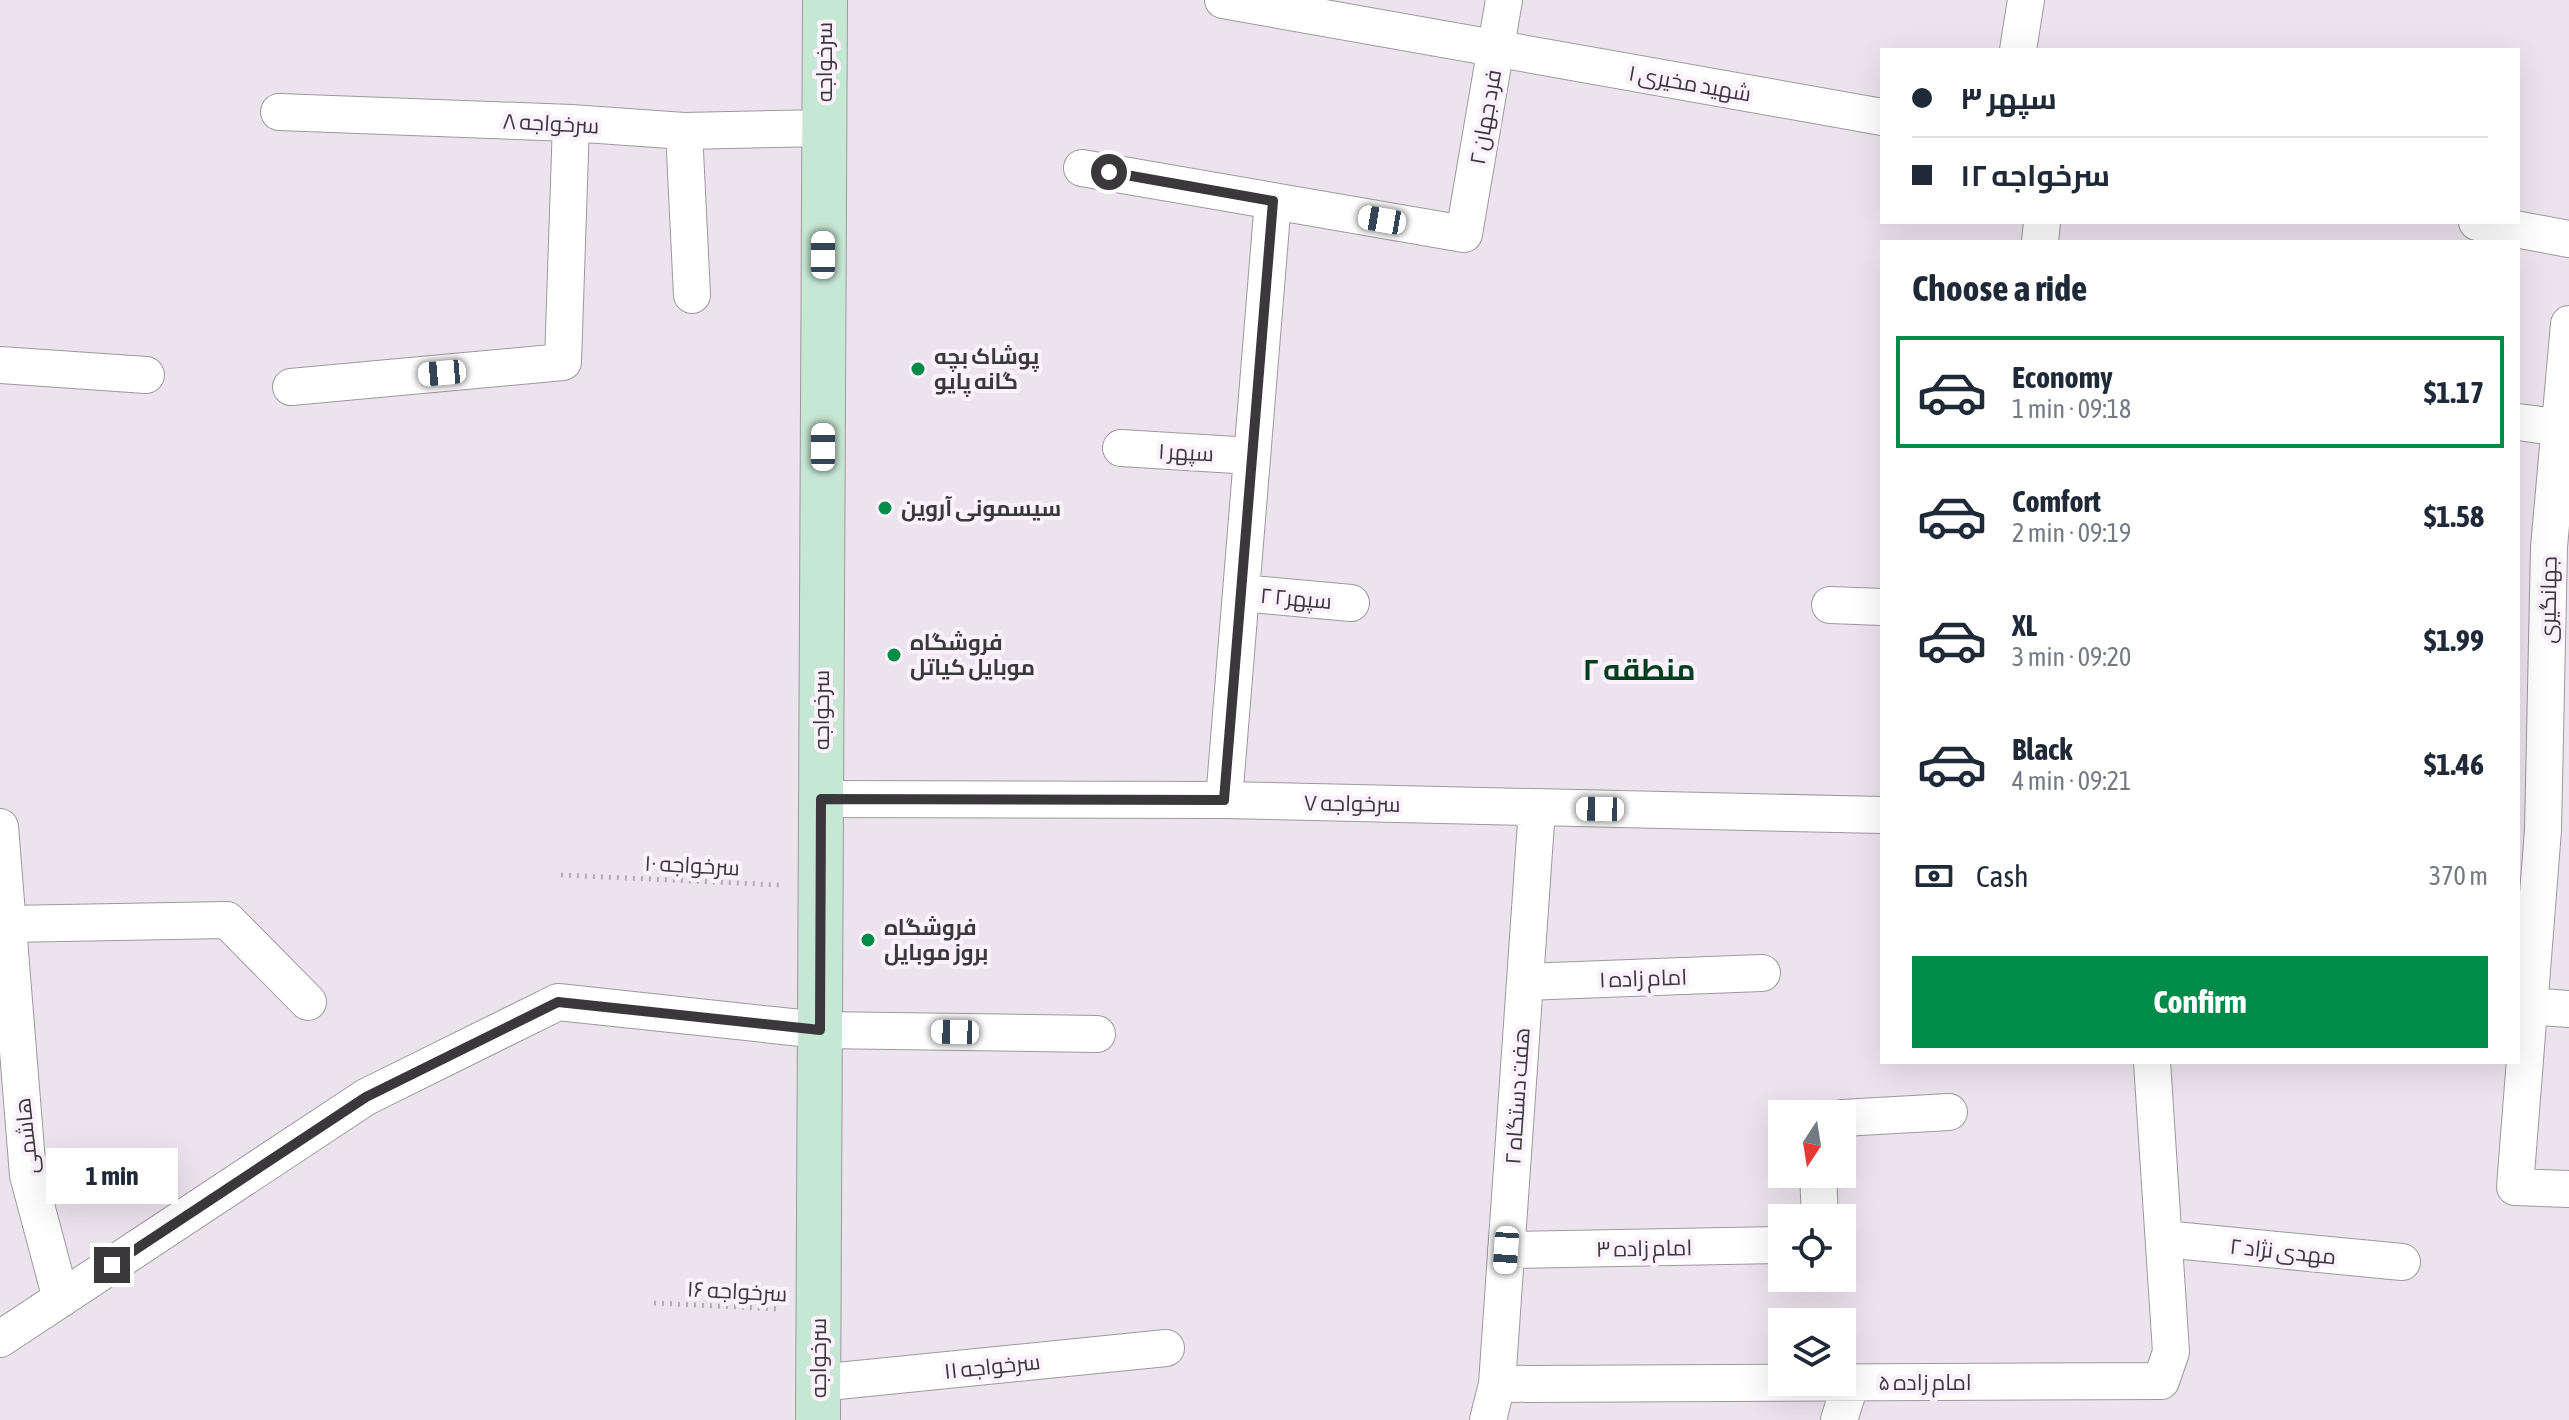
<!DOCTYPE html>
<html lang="en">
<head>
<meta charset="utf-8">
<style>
  :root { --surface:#fff; --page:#f6f6f7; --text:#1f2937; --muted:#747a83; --line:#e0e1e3; --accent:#008b49 }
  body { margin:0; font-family:"Asap Condensed",Cairo,sans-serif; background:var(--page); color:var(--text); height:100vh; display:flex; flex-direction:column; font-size:30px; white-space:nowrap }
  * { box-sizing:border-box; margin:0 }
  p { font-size:26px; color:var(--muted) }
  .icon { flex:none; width:44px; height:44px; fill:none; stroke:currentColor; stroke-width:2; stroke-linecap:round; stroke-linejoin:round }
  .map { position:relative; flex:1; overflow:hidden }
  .panel { position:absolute; left:1880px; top:240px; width:640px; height:824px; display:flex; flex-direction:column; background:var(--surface); border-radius:0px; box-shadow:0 8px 32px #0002 }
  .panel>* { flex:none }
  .banner { position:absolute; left:1880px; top:48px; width:640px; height:176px; border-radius:0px; box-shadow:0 8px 32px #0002; display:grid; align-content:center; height:176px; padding:0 32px; background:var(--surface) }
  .needle { width:52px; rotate:192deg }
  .controls { position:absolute; left:1768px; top:1100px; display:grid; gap:16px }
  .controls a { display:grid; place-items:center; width:88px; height:88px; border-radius:0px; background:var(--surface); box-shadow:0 8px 32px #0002; font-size:40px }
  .end { position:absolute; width:36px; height:36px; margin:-18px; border:10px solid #3b383c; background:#fff; box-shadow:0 0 0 4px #fff }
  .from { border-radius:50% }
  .bubble { position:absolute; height:56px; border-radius:0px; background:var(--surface); box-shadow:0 8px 32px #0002; font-size:26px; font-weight:700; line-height:56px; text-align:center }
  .car { position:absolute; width:24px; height:48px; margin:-24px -12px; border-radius:10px; box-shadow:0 0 6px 2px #0007; background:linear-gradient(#fff 24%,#345 0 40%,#fff 0 76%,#345 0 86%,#fff 0) }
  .banner b { display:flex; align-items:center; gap:28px; height:76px; font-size:30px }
  .banner b+b { border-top:2px solid var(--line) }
  .banner i { width:20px; height:20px; background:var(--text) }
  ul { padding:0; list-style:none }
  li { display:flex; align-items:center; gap:24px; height:112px; margin:0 16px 12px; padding:0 16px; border:4px solid transparent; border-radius:0px }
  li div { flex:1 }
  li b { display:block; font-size:30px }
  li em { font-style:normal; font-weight:700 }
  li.current { border-color:var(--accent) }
  li>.icon { width:72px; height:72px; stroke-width:1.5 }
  h2 { padding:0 32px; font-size:36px; line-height:96px }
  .pay { display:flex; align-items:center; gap:20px; height:88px; padding:0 32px; font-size:30px }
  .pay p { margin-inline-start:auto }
  .cta { display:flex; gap:16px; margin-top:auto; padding:16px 32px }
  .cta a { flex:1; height:92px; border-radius:0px; background:var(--accent); color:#fff; font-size:32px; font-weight:700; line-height:92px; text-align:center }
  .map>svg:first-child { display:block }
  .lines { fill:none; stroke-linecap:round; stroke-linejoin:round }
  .minor-casing { stroke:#9f97a0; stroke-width:38 }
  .secondary-casing { stroke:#9f97a0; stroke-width:46 }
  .path { stroke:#b1abb2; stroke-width:5; stroke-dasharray:2 6; stroke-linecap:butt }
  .minor { stroke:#fff; stroke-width:36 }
  .secondary { stroke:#c6e7d3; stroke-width:44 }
  .route { stroke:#3b383c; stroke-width:10 }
  .poi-dot { fill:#008b49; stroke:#faf1fb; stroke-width:3 }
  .labels { text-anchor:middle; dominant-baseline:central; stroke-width:8; stroke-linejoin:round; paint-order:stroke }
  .street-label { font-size:22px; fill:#3b383c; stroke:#faf1fb }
  .poi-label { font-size:22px; font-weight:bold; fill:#3b383c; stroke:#faf1fb; text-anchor:start }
  .district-label { font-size:30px; font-weight:bold; fill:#033e1e; stroke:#faf1fb }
</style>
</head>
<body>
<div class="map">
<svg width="2569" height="1420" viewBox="0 0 2569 1420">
  <rect width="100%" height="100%" fill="#ece4ed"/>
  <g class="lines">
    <!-- minor casing -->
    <g class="minor-casing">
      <path id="minor" d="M1223 0 1882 117
        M2018 50 2026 0
        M279 112 571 123 684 131 824 128
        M684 131 692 295
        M1082 168 1464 234 1504 0
        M2477 222 2569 239
        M2040 242 2042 222
        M2569 324 2549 547 2543 830 2515 1187 2569 1189
        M0 365 146 375
        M291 387 563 362 571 123
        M2518 422 2562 428
        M1121 448 1252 456
        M1241 593 1351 603
        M1830 605 1882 607
        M821 799 1224 800 1882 815
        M1224 800 1273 201
        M0 827 28 1175 61 1299
        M8 924 227 920 308 1002
        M1525 982 1762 973
        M2529 1006 2569 1009
        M1842 1118 1949 1112
        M1818 1174 1820 1218
        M2164 1239 2402 1262
        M1506 1250 1782 1245
        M0 1339 366 1097 558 1002 820 1030 1097 1034
        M818 1383 1166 1348
        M1497 1384 2161 1381 2171 1352 2152 1062
        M1488 1420 1497 1384 1537 808
        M1839 1420 1851 1382"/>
    </g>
    <!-- secondary casing -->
    <g class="secondary-casing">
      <path id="secondary" d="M818 1420 825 0"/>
    </g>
    <!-- path -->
    <path class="path" d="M561 875 780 885
      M654 1303 778 1309"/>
    <!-- minor -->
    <use href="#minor" class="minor"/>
    <!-- secondary -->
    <use href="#secondary" class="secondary"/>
  </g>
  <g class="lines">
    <!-- route -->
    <path class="route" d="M112 1265 366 1097 558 1002 820 1030 821 799 1224 800 1273 201 1109 172"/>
  </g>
  <!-- markers -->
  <g class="poi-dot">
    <circle cx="918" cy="369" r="8"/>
    <circle cx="885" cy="508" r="8"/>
    <circle cx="894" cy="655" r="8"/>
    <circle cx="868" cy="940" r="8"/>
  </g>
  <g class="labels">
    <!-- street labels -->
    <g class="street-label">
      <text transform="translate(824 62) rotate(-90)">سرخواجه</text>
      <text transform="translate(1690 83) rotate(10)">شهید مخیری ۱</text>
      <text transform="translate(1485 117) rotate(-80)">۲ فرد جهان</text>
      <text transform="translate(551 123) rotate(3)">۸ سرخواجه</text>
      <text transform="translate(1186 452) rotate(3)">۱ سپهر</text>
      <text transform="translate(1296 598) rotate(5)">۲ سپهر۲</text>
      <text transform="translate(2548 600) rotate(-89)">جهانگیری</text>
      <text transform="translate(821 710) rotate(-90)">سرخواجه</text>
      <text transform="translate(1352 803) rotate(1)">سرخواجه ۷</text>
      <text transform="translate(692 865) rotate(3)">۱۰ سرخواجه</text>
      <text transform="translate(1643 978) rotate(-2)">۱ امام زاده</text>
      <text transform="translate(1517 1096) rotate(-86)">هفت دستگاه ۲</text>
      <text transform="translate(26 1136) rotate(-96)">هاشمی</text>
      <text transform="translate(1644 1248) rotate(-1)">۳ امام زاده</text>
      <text transform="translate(2283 1251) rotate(6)">۲ مهدی نژاد</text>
      <text transform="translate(737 1291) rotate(3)">۱۶ سرخواجه</text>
      <text transform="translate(818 1358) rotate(-90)">سرخواجه</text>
      <text transform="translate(992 1366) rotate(-6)">۱۱ سرخواجه</text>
      <text x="1925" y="1382">۵ امام زاده</text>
    </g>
    <!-- poi labels -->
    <g class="poi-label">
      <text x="934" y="356">پوشاک بچه<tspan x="934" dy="25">گانه پایو</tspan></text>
      <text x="901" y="508">سیسمونی آروین</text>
      <text x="910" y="642">فروشگاه<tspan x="910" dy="25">موبایل کیاتل</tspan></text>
      <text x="884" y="927">فروشگاه<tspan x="884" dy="25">بروز موبایل</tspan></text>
    </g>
    <!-- district labels -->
    <g class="district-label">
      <text x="1639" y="669">منطقه ۲</text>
    </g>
  </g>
</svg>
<div class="controls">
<a><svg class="needle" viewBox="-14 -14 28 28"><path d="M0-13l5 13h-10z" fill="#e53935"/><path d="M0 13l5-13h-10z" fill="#747a83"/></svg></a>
<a><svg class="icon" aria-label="locate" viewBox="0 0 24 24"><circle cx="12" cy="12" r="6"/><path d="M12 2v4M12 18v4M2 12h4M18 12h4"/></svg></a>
<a><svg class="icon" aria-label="layers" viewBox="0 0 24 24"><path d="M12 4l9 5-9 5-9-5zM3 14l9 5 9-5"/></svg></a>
</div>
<i class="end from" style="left:1109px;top:172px"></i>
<i class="end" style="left:112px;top:1265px"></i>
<div class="bubble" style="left:46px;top:1148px;width:132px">1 min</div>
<i class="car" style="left:1382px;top:220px;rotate:280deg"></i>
<i class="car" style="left:823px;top:255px;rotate:0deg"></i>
<i class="car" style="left:442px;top:373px;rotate:265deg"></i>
<i class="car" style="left:823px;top:447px;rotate:0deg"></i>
<i class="car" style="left:1600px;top:809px;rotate:271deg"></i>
<i class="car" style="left:955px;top:1032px;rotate:271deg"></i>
<i class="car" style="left:1506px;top:1250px;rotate:184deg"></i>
<div class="banner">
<b><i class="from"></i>۳ سپهر</b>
<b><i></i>۱۲ سرخواجه</b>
</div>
<section class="panel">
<h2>Choose a ride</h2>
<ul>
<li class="current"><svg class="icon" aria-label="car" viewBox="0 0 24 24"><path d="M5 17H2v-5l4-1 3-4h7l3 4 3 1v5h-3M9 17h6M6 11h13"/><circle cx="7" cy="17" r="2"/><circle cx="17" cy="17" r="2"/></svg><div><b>Economy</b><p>1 min · 09:18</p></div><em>$1.17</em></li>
<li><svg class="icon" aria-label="car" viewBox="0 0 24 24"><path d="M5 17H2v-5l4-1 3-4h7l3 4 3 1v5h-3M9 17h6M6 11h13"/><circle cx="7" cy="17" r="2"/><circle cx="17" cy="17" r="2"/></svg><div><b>Comfort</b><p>2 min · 09:19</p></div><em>$1.58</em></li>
<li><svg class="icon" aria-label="car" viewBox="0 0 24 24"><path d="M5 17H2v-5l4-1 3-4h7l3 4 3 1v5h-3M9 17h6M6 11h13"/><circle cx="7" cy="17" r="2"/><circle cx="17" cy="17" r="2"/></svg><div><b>XL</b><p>3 min · 09:20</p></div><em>$1.99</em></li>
<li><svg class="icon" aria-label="car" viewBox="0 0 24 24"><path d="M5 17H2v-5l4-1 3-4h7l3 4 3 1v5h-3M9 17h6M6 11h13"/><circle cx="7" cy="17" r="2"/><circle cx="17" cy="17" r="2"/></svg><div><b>Black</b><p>4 min · 09:21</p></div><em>$1.46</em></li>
</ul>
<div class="pay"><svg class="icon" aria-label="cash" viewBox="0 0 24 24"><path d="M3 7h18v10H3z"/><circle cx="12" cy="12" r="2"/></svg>Cash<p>370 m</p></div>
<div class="cta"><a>Confirm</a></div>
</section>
</div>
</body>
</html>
